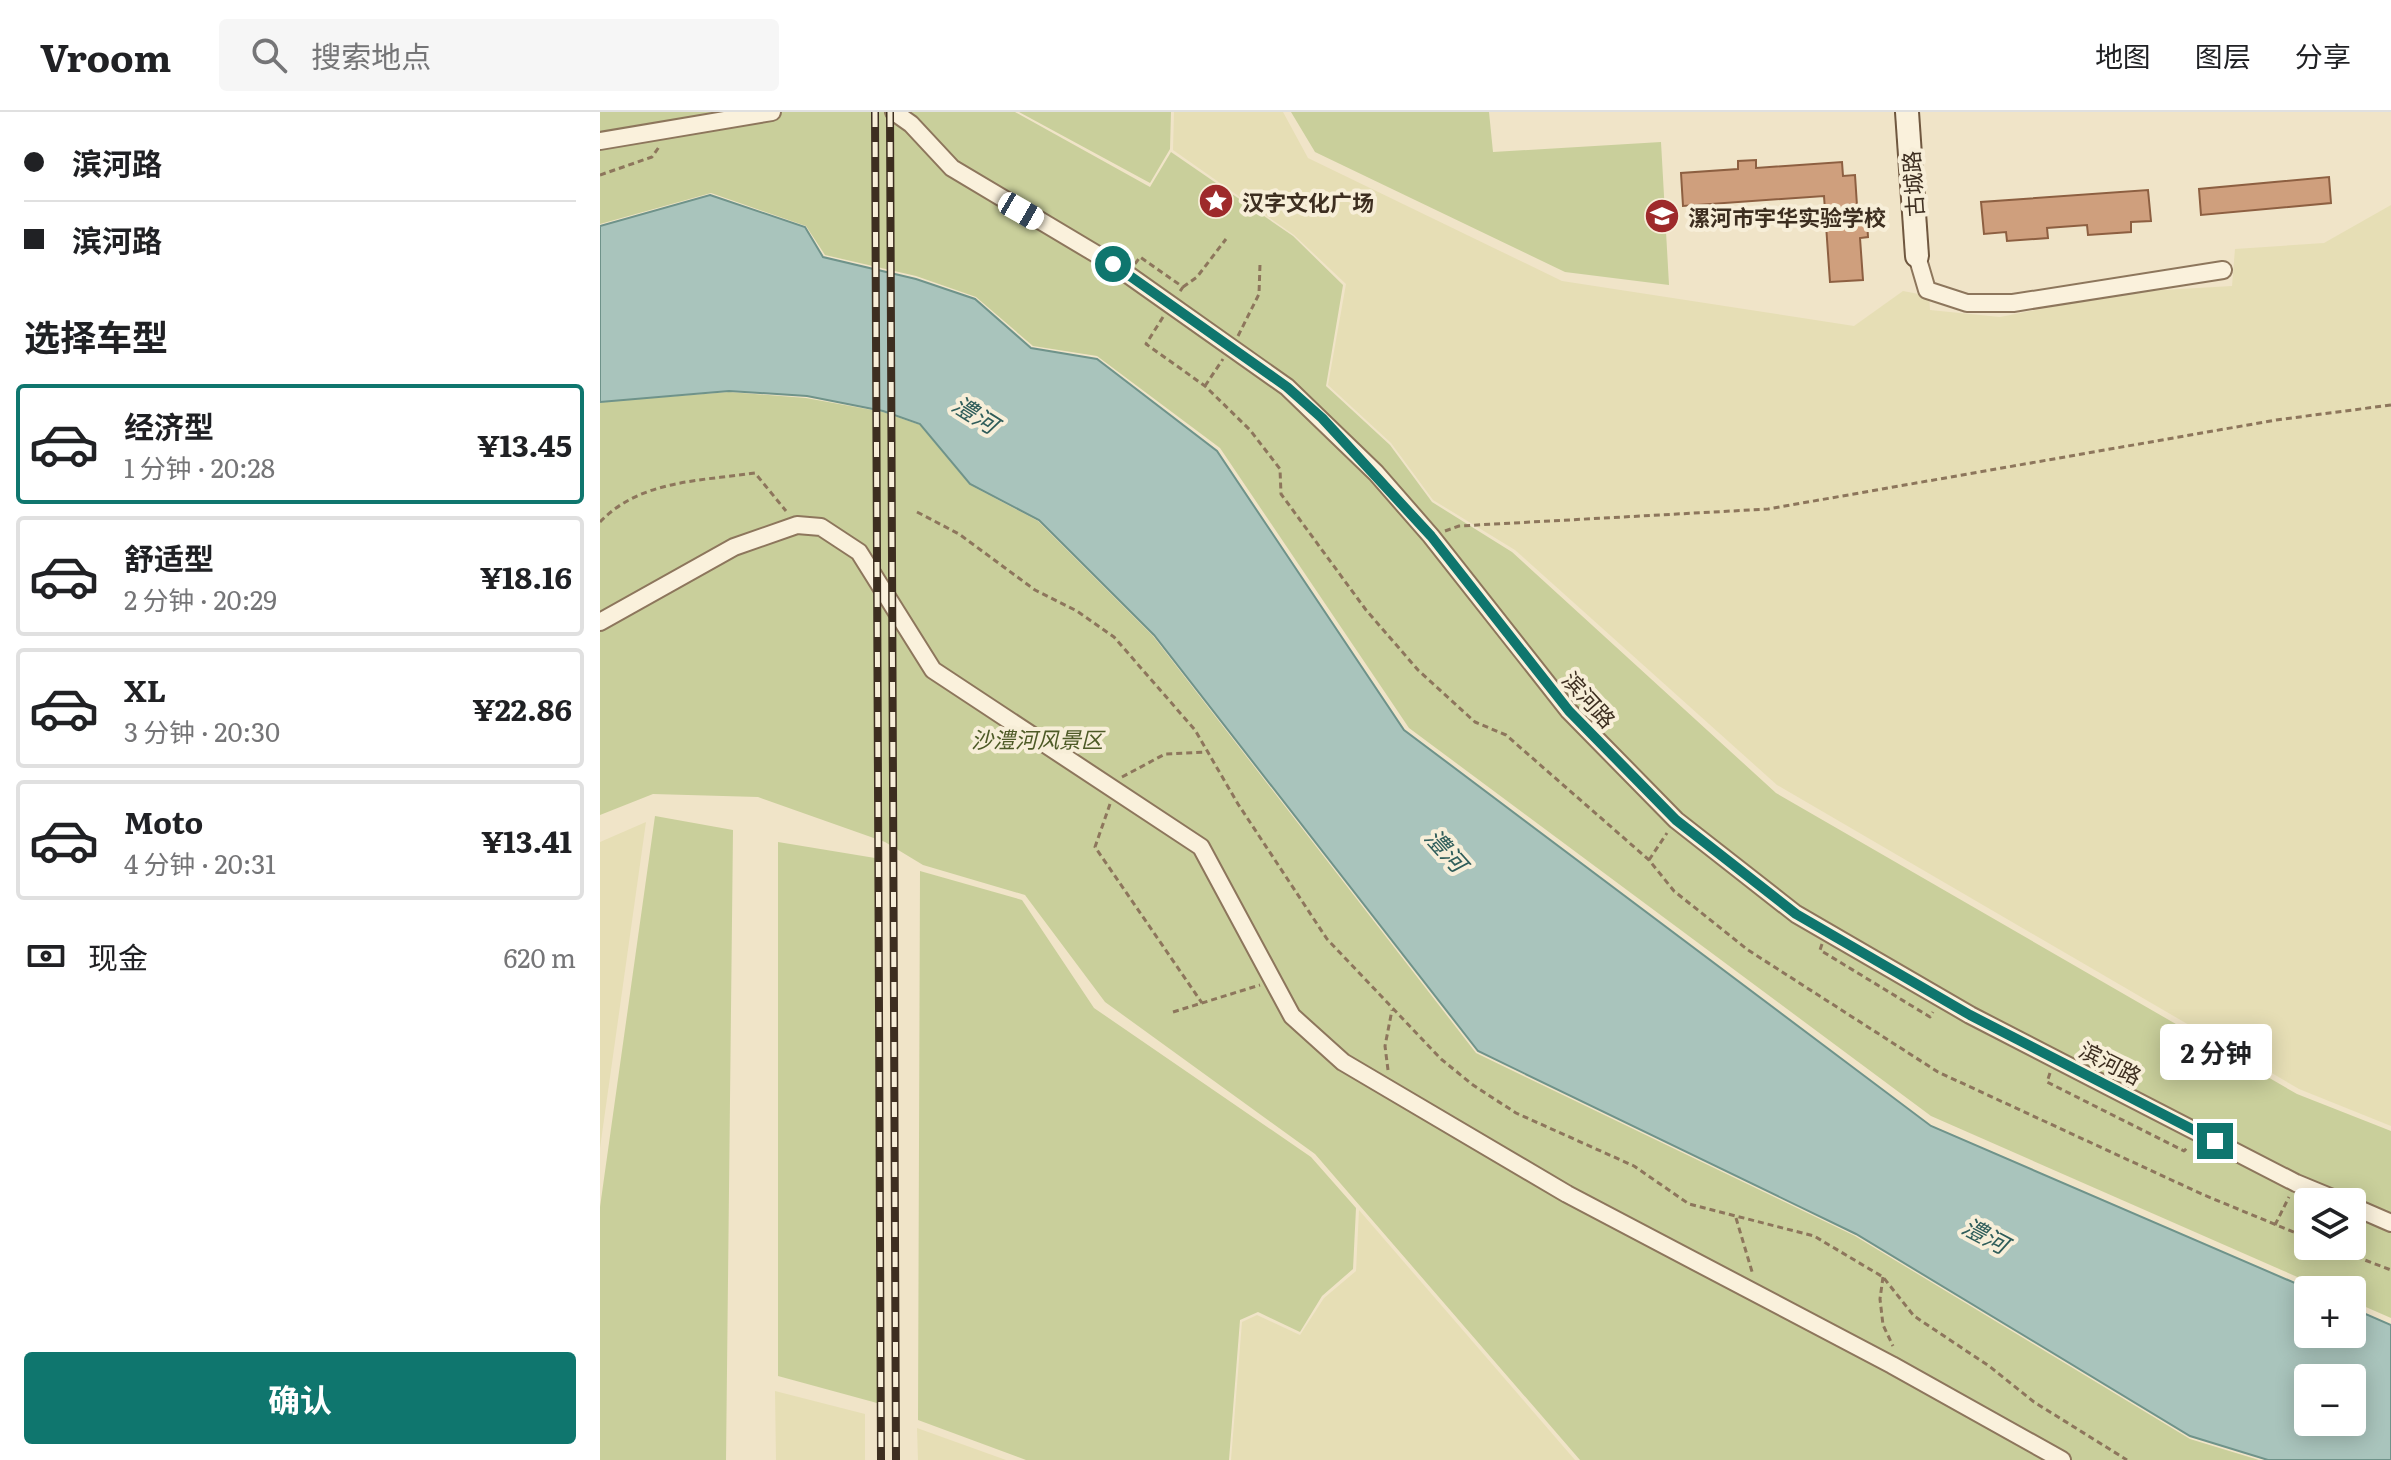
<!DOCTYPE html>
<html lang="zh">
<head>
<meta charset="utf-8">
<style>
  :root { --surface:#fff; --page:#f6f6f6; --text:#202124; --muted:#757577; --line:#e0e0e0; --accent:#0f766e }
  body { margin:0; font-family:Literata,"Noto Sans SC",serif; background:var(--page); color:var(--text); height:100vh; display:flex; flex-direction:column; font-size:30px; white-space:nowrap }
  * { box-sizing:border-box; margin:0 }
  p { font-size:26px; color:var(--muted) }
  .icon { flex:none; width:44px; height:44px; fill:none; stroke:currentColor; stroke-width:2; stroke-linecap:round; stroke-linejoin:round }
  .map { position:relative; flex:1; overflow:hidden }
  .side { display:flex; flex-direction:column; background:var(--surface); width:600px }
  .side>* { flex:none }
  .guide { display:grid; align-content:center; height:176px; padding:0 24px; background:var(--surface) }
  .buttons { position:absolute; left:1694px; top:1076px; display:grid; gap:16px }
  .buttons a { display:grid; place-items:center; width:72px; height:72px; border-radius:8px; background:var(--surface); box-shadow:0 4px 20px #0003; font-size:40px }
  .end { position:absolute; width:36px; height:36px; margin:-18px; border:10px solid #0f766e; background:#fff; box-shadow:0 0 0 4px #fff }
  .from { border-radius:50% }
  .bubble { position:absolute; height:56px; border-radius:8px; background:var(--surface); box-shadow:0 4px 20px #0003; font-size:26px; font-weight:700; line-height:56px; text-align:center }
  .car { position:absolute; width:24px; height:48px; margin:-24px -12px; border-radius:10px; box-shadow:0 0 6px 2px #0007; background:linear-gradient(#fff 24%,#345 0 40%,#fff 0 76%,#345 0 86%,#fff 0) }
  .guide b { display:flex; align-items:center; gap:28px; height:76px; font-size:30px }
  .guide b+b { border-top:2px solid var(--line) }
  .guide i { width:20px; height:20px; background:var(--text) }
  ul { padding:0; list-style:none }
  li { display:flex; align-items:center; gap:24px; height:120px; margin:0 16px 12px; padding:0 8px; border:4px solid var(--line); border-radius:8px }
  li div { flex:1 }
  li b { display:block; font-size:30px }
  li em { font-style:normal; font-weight:700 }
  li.on { border-color:var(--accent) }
  li>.icon { width:72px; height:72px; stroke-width:1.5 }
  h2 { padding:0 24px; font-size:36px; line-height:96px }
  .pay { display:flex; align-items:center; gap:20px; height:88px; padding:0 24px; font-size:30px }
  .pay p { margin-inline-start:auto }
  .action { display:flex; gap:16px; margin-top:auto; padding:16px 24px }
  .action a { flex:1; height:92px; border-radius:8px; background:var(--accent); color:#fff; font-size:32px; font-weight:700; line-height:92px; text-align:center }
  header { display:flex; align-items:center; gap:48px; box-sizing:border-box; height:112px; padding:0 40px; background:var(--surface); border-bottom:2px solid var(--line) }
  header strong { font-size:38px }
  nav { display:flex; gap:44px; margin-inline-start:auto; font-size:28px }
  .search { width:560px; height:72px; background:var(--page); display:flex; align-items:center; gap:20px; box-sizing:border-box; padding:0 28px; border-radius:8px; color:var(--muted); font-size:30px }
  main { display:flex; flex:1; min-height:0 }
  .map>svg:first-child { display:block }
  .farmland { fill:#e6deb5 }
  .green { fill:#c9cf9b; fill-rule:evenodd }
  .water { fill:#a9c4bc; stroke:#6f938a; stroke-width:2; fill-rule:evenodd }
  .building { fill:#cf9f7d; stroke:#8d5f41; stroke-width:2 }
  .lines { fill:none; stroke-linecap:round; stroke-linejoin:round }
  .street-casing { stroke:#8d765c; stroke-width:20 }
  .secondary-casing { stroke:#6f573f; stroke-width:26 }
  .path { stroke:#8d765c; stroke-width:3; stroke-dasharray:6 4; stroke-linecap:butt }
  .street { stroke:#faf1dc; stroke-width:16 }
  .secondary { stroke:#faf1dc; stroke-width:22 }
  .rail-casing { stroke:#3d2e20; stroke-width:8 }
  .rail { stroke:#f7eed8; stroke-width:5; stroke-dasharray:15; stroke-linecap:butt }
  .route { stroke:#0f766e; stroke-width:10 }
  .labels { text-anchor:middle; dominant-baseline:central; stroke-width:8; stroke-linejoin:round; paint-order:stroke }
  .street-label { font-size:22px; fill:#3d2e20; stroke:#f7eed8 }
  .poi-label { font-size:22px; font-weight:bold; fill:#3d2e20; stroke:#f7eed8; text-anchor:start }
  .park-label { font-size:22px; font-style:italic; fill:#4d5a26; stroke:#f7eed8 }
  .water-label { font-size:24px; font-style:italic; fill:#2f5d5a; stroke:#f7eed8 }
</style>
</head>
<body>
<header>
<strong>Vroom</strong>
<div class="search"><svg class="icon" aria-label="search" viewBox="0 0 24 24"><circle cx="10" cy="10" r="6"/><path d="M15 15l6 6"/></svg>搜索地点</div>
<nav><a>地图</a><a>图层</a><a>分享</a></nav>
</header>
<main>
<section class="side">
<div class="guide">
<b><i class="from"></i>滨河路</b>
<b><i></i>滨河路</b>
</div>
<h2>选择车型</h2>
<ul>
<li class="on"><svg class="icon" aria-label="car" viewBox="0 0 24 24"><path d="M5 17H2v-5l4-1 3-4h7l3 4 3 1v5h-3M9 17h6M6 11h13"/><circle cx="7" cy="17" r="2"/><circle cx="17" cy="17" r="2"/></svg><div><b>经济型</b><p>1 分钟 · 20:28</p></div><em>¥13.45</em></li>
<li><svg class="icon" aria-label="car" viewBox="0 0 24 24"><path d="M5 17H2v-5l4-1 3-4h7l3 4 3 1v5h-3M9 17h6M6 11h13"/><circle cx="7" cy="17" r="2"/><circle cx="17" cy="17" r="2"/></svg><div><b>舒适型</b><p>2 分钟 · 20:29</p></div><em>¥18.16</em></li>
<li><svg class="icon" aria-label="car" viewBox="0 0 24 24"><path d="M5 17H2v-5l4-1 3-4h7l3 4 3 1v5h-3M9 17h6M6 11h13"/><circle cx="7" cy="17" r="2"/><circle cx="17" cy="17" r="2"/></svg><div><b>XL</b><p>3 分钟 · 20:30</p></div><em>¥22.86</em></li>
<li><svg class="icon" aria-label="car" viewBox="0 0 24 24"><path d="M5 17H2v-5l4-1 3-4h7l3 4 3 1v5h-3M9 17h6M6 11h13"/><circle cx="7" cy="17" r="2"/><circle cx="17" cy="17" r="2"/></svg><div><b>Moto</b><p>4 分钟 · 20:31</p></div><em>¥13.41</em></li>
</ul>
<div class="pay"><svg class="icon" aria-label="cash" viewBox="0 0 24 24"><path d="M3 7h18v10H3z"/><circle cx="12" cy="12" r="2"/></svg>现金<p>620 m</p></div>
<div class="action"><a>确认</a></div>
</section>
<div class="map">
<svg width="1791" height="1348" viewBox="0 0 1791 1348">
  <rect width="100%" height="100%" fill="#f0e4c8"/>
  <!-- farmland -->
  <path class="farmland" d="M574 0H683L708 46 962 169 1254 214 1303 179 1329 184 1330 198 1400 205 1528 180 1632 174 1635 137 1724 131 1791 93V1014L1699 977 1177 673 915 438 833 388 791 331 728 273 746 172 694 123 573 38Z
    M46 710 0 1036V730Z
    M759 1098 975 1348H631L642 1210 657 1203 700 1223 724 1186 756 1159Z
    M175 1279 265 1302V1348H176Z
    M317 1316 406 1348H318Z"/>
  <!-- green -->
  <path class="green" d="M0 0H415L550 75 571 40 693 124 743 173 726 274 790 333 832 390 912 440 1176 681 1697 982 1791 1019V1206L1752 1189V1178H1727L1331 1004 809 616 620 336 497 244 433 234 376 185 316 164 225 143 206 114 111 81 0 112ZM1708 1090H1752V1134H1708Z
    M419 0H571L570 37 550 71Z
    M691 0H889L893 40 1061 30 1069 173 965 160 715 40Z
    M129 280 206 286 283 300 320 313 370 373 438 409 553 524 876 941 1255 1124 1590 1327 1659 1348H980L715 1042 505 890 425 783 323 753 285 730 158 685 53 682 0 703V290Z
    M55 704 133 718 126 1348H0V1095Z
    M178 730 275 746 277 1291 178 1264Z
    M320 759 422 788 494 896 711 1045 756 1096 753 1157 722 1184 700 1220 658 1200 640 1208 629 1348H426L318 1308Z"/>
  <!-- water -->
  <path class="water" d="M110 83 205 115 223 145 316 167 375 187 431 236 497 247 617 339 804 618 1331 1014 1711 1178H1708V1222H1752V1196L1791 1213V1348H1668L1590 1324 1256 1122 878 939 554 523 439 408 370 372 320 312 283 299 207 284 129 279 0 290V114ZM1708 1266H1752V1310H1708Z"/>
  <!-- building -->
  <path class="building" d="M1156 48V56L1242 50 1243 64 1255 63 1258 109H1267L1268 125 1260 126 1263 168 1230 170 1224 84 1083 94 1081 61 1138 57V49Z
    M1729 65 1731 91 1601 103 1599 77Z
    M1548 78 1551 109 1531 110V120L1488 123 1487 113 1447 116 1448 126 1407 129 1406 120 1384 122 1381 90Z"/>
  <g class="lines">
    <!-- street casing -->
    <g class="street-casing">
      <path id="street" d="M294 0 311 12 352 56 513 152 687 275 776 361 831 424 969 599 1076 708 1196 802 1370 903 1696 1071 1742 1090
        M0 29 172 0
        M1317 144 1327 178 1367 191H1413L1623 158
        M0 510 134 435 197 413 221 415 259 440 333 558 601 735 692 904 743 950 967 1082 1292 1253 1462 1348
        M1752 1094 1791 1111"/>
    </g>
    <!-- secondary casing -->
    <g class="secondary-casing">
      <path id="secondary" d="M1307 0 1317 144"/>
    </g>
    <!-- path -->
    <path class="path" d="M0 63 52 45 59 35
      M535 152 540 145 583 175 578 182
      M583 175 597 165 626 127
      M563 205 546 232 605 274 650 318 680 357 681 382 766 498 818 558 875 610 906 623 1049 748 1074 779 1148 838 1338 960 1604 1083 1708 1126
      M638 224 659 182 660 152
      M605 274 623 247
      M317 400 359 422 435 478 477 499 514 525 595 618 638 692 727 827 841 947 873 973 916 1001 1034 1054 1089 1092 1214 1124 1283 1165 1314 1204 1389 1254 1434 1290 1527 1348
      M0 410C40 368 100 369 155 361L186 399
      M845 419 859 414 1168 397 1676 308 1791 293
      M522 665 565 642 605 640
      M510 692 495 735 602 891
      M1049 748 1067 721
      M1222 832 1220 838 1330 905 1333 900
      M573 900 660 873
      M788 958 785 934 792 898
      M1450 961 1447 970 1584 1039 1589 1034
      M1136 1106 1153 1163
      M1675 1113 1689 1085
      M1728 1134 1791 1158
      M1283 1165 1280 1187 1283 1213 1293 1234"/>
    <!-- street -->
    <use href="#street" class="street"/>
    <!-- secondary -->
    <use href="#secondary" class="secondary"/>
    <!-- rail casing -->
    <g class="rail-casing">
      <path id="rail" d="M275 0 281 1348
        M290 0 296 1348"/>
    </g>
    <!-- rail -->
    <use href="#rail" class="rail"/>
  </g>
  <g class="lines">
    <!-- route -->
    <path class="route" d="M513 152 687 275 722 306 831 424 969 599 1076 708 1196 802 1370 903 1615 1029"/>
  </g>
  <!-- icons -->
  <defs>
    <g id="sight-disc" transform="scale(1.8)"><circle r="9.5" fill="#9e2a2b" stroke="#f7eed8"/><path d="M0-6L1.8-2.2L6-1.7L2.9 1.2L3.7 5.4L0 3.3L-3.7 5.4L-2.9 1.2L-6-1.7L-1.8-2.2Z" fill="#fff"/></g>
    <g id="school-disc" transform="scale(1.8)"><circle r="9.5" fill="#9e2a2b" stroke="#f7eed8"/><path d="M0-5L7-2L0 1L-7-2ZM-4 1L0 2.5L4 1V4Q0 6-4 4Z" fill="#fff"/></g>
  </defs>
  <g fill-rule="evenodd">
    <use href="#sight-disc" x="616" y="89"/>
    <use href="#school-disc" x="1062" y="104"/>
  </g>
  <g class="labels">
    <!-- street labels -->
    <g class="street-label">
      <text transform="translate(1312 72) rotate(-94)">古城路</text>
      <text transform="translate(990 587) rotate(48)">滨河路</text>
      <text transform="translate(1511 950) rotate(27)">滨河路</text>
    </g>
    <!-- poi labels -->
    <g class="poi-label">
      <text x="642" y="89">汉字文化广场</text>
      <text x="1088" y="104">漯河市宇华实验学校</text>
    </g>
    <!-- park labels -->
    <g class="park-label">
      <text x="437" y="626">沙澧河风景区</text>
    </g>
    <!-- water labels -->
    <g class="water-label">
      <text transform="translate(376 301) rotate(32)">澧河</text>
      <text transform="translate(847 737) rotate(48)">澧河</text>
      <text transform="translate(1386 1122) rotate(28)">澧河</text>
    </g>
  </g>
</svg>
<div class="buttons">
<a><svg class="icon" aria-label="layers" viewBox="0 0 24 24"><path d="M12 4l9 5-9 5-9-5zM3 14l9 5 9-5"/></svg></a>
<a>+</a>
<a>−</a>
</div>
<i class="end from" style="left:513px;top:152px"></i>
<i class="end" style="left:1615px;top:1029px"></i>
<div class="bubble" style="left:1560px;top:912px;width:112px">2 分钟</div>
<i class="car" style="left:421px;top:99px;rotate:120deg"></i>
</div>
</main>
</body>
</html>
